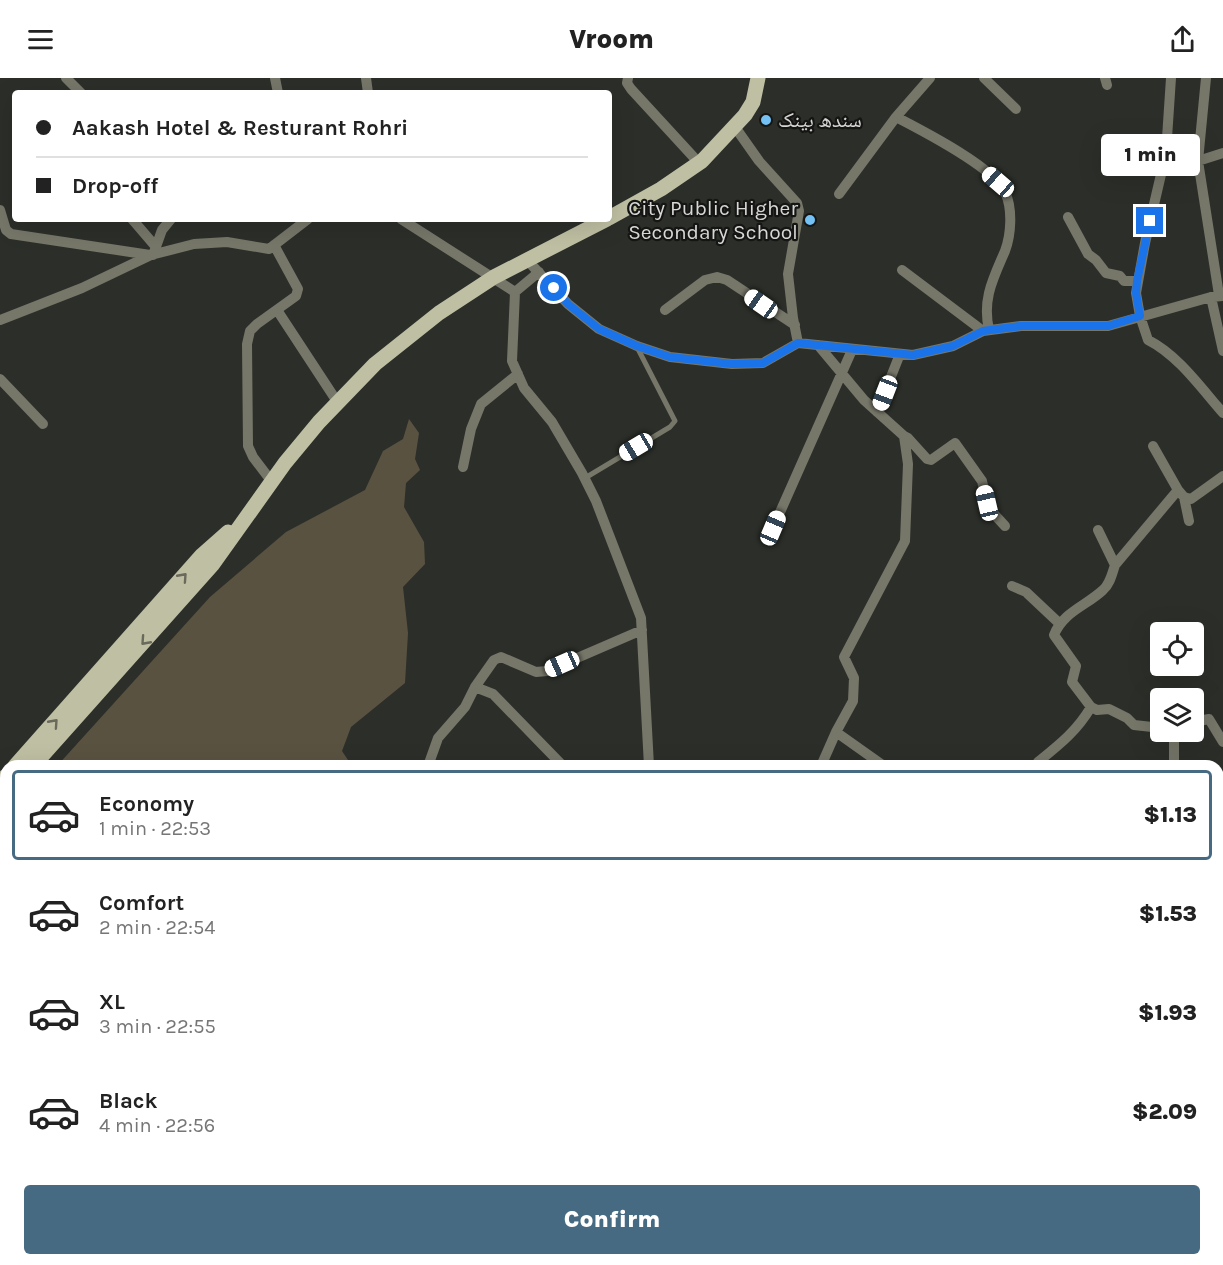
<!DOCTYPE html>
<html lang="en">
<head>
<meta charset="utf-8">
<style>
  :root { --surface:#fff; --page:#f6f6f6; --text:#222; --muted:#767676; --line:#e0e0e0; --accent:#466a81 }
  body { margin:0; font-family:Karla,"Noto Naskh Arabic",sans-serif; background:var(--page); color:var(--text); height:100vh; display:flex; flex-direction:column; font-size:22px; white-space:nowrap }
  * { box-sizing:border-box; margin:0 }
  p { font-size:20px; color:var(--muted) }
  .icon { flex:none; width:33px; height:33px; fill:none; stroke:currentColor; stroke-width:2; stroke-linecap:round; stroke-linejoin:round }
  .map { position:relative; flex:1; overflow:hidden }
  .side { position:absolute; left:0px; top:682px; width:1224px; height:506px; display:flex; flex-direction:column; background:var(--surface); border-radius:18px 18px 0 0; box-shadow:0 6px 24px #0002 }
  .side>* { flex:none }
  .top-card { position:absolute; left:12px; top:12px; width:600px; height:132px; border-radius:6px; box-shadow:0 6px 24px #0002; display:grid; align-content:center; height:132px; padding:0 24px; background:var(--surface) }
  .tools { position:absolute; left:1150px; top:544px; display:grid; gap:12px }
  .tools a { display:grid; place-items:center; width:54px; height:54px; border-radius:6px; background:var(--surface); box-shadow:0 6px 24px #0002; font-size:30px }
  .end { position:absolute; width:27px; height:27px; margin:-14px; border:8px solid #1a73e8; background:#fff; box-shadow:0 0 0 3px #fff }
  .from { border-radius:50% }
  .bubble { position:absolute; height:42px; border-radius:6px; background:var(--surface); box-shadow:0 6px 24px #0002; font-size:20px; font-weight:800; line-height:42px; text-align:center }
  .car { position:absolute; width:18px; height:36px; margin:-18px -9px; border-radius:8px; box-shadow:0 0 4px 2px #0007; background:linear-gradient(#fff 24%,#345 0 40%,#fff 0 76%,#345 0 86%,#fff 0) }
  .top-card b { display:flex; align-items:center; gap:21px; height:57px; font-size:22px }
  .top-card b+b { border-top:2px solid var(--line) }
  .top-card i { width:15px; height:15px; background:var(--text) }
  ul { padding:10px 0 0; list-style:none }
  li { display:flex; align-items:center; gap:18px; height:90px; margin:0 12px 9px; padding:0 12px; border:3px solid transparent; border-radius:6px }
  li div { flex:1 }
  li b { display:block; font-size:22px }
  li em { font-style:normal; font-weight:800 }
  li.current { border-color:var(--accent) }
  li>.icon { width:54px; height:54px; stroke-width:1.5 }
  .button { display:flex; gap:12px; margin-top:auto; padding:12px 24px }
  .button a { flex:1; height:69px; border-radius:6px; background:var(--accent); color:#fff; font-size:24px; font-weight:800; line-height:69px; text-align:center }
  header { display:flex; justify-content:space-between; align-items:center; height:78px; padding:0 24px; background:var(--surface); font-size:27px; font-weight:800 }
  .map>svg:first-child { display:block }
  .green { fill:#5a5241 }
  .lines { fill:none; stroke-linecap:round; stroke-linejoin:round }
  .stream { stroke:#011b15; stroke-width:4 }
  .lane { stroke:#767669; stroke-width:5 }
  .street { stroke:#767669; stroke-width:10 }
  .primary { stroke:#bfbfa3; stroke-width:15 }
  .oneway { stroke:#6a6a5c }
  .route { stroke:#1a73e8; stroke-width:8 }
  .poi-dot { fill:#73c1f5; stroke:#151614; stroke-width:2 }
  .labels { text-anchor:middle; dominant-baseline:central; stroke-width:4.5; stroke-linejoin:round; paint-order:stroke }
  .poi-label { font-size:21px; fill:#d7d8d5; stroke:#151614; text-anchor:start }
</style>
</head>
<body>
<header><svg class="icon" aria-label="menu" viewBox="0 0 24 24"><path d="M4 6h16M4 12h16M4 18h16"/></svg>Vroom<svg class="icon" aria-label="share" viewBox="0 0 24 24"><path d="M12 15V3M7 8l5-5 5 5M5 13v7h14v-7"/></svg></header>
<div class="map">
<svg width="1223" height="1187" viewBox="0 0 1223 1187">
  <rect width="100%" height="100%" fill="#2c2f29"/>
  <!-- green -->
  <path class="green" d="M409 341 419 355 415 381 420 392 406 405 404 429 424 464 425 486 403 509 408 555 405 605 351 649 342 673 352 688H57L210 519 286 454 365 412 383 373 403 361Z
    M6 745V920H0V752Z"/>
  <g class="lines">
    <!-- stream -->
    <path class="stream" d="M0 988 6 989
      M783 1182 789 1187"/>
    <!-- lane -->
    <path class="lane" d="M585 400 670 349 675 343 637 269
      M890 1182 892 1187
      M921 1182 924 1187
      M970 1182 973 1187
      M1004 1182 1006 1187
      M1016 1182 1018 1187
      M1032 1182 1034 1187
      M1087 1182 1089 1187"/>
    <!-- street -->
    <path class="street" d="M66 0 81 15
      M275 0 278 15
      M366 0 368 15
      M628 0 627 5 631 11 699 85
      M984 0 1016 31
      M1105 0 1107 7
      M1171 0 1166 75 1145 165 1136 215 1140 238 1148 262C1178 277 1201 310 1223 335
      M1206 0 1198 83 1219 217
      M896 39C921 52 994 89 1005 114 1013 131 1011 157 1005 173 993 201 982 221 989 252
      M735 49 759 83 797 125 799 133 788 196 793 240 798 265
      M1166 75 1198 83 1223 75
      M839 116 896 39 930 0
      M0 132 6 152 11 156 150 177
      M1068 139 1088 176 1096 182 1106 195 1120 198 1124 203H1137
      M132 141 156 169
      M401 141 515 214
      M153 177 162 152 171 141
      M528 183 568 226 599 251 637 268 670 279 732 286 763 285 798 265 913 277 953 268 983 253 1021 248H1108L1211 219 1223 218
      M902 192 983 253
      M539 194 515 214 512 283 524 310 552 344 582 395 596 423 641 540 649 688
      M1211 219 1223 273
      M277 232 338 325
      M665 232 705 202 717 199 727 202 795 247
      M0 242 82 210 151 177 194 166 227 164 269 171 308 141
      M818 267 864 322 904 358 908 386 905 463 844 579 854 600 853 623 836 654 821 688
      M0 301 43 346
      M877 334 900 276
      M904 358 908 360 927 381 931 382 955 365 982 403 987 425 993 435 1005 448
      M1153 368 1178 412 1115 487C1112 496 1110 506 1103 512 1086 528 1063 534 1054 557L1076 588 1072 604 1091 629 1097 632 1109 631 1127 640 1134 647 1161 650
      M463 389 471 351 481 326 518 296
      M272 404 253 379 248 368 247 266 250 253 257 246 296 218 298 211 274 167
      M1178 412 1184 419 1191 421 1223 398
      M1184 419 1189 443
      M773 450 852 272
      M1098 452 1115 487
      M1012 508 1026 514 1060 546
      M475 609 493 616 563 688
      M1194 644 1209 641 1223 664
      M836 654 884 688
      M428 688 438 660 465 629 475 609 494 582 501 579 536 594 547 593 642 552
      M1038 688V684C1059 667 1077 653 1091 629
      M1174 688V654
      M1218 801 1223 799
      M1218 837H1223
      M1218 888 1223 896
      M0 967H6
      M1218 1051 1223 1049
      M0 1092 6 1093
      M362 1182 388 1187
      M743 1182 746 1187
      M482 1187 486 1182
      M857 1187 862 1182"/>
    <!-- primary -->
    <path class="primary" d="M609 140 661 111 702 83 745 37 753 24 758 0
      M15 688 202 477 228 454
      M33 688 213 486 285 385 319 344 375 286 439 235 494 199 607 141
      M0 705 6 698
      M0 726 6 719"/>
  </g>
  <!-- one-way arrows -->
  <defs><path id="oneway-chevron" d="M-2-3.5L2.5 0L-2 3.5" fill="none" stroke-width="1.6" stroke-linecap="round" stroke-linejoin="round" transform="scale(1.5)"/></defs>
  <g class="oneway">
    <use href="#oneway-chevron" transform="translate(183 499) rotate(-48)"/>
    <use href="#oneway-chevron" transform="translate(145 563) rotate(132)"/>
    <use href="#oneway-chevron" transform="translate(54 645) rotate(-48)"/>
  </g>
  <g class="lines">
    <!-- route -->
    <path class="route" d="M554 210 568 226 599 251 637 268 670 279 732 286 763 285 798 265 913 277 953 268 983 253 1021 248H1108L1140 238 1136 215 1137 203 1150 143"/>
  </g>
  <!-- markers -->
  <g class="poi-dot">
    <circle cx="766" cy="42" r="6"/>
    <circle cx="810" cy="142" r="6"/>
  </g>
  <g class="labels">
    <!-- poi labels -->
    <g class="poi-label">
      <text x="778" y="42">سندھ بینک</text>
      <text x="798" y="130" text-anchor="end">City Public Higher<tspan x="798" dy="24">Secondary School</tspan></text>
    </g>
  </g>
</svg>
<div class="tools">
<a><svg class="icon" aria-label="locate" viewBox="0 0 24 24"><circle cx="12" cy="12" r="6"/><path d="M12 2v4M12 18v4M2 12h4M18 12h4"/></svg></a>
<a><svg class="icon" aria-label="layers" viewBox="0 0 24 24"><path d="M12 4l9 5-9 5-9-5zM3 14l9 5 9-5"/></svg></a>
</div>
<i class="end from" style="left:554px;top:210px"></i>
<i class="end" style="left:1150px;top:143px"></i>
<div class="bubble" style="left:1101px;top:56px;width:99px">1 min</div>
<i class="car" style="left:998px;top:104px;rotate:311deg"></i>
<i class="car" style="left:761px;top:226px;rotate:305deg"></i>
<i class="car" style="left:885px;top:315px;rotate:201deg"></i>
<i class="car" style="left:636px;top:369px;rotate:239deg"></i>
<i class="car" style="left:987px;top:425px;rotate:347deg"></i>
<i class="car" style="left:773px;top:450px;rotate:23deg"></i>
<i class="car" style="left:562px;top:586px;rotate:246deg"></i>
<div class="top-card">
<b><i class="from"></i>Aakash Hotel &amp; Resturant Rohri</b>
<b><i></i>Drop-off</b>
</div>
<section class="side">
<ul>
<li class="current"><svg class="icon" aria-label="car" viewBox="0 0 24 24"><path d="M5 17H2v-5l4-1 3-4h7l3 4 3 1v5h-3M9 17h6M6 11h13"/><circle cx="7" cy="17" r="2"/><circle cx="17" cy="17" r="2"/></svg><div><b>Economy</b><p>1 min · 22:53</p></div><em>$1.13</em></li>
<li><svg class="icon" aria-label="car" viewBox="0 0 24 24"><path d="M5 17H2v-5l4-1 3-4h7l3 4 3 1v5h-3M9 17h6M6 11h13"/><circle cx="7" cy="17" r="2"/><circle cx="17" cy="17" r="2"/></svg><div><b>Comfort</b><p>2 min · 22:54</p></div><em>$1.53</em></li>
<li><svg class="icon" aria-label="car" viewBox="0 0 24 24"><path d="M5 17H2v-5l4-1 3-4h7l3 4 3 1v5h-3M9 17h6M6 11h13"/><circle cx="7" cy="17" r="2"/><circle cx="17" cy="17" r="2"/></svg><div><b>XL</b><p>3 min · 22:55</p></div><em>$1.93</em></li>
<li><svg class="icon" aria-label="car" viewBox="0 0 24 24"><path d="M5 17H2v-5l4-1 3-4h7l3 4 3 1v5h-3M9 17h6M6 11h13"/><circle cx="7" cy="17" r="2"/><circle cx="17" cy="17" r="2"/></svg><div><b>Black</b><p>4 min · 22:56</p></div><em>$2.09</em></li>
</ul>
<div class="button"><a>Confirm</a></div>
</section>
</div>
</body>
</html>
